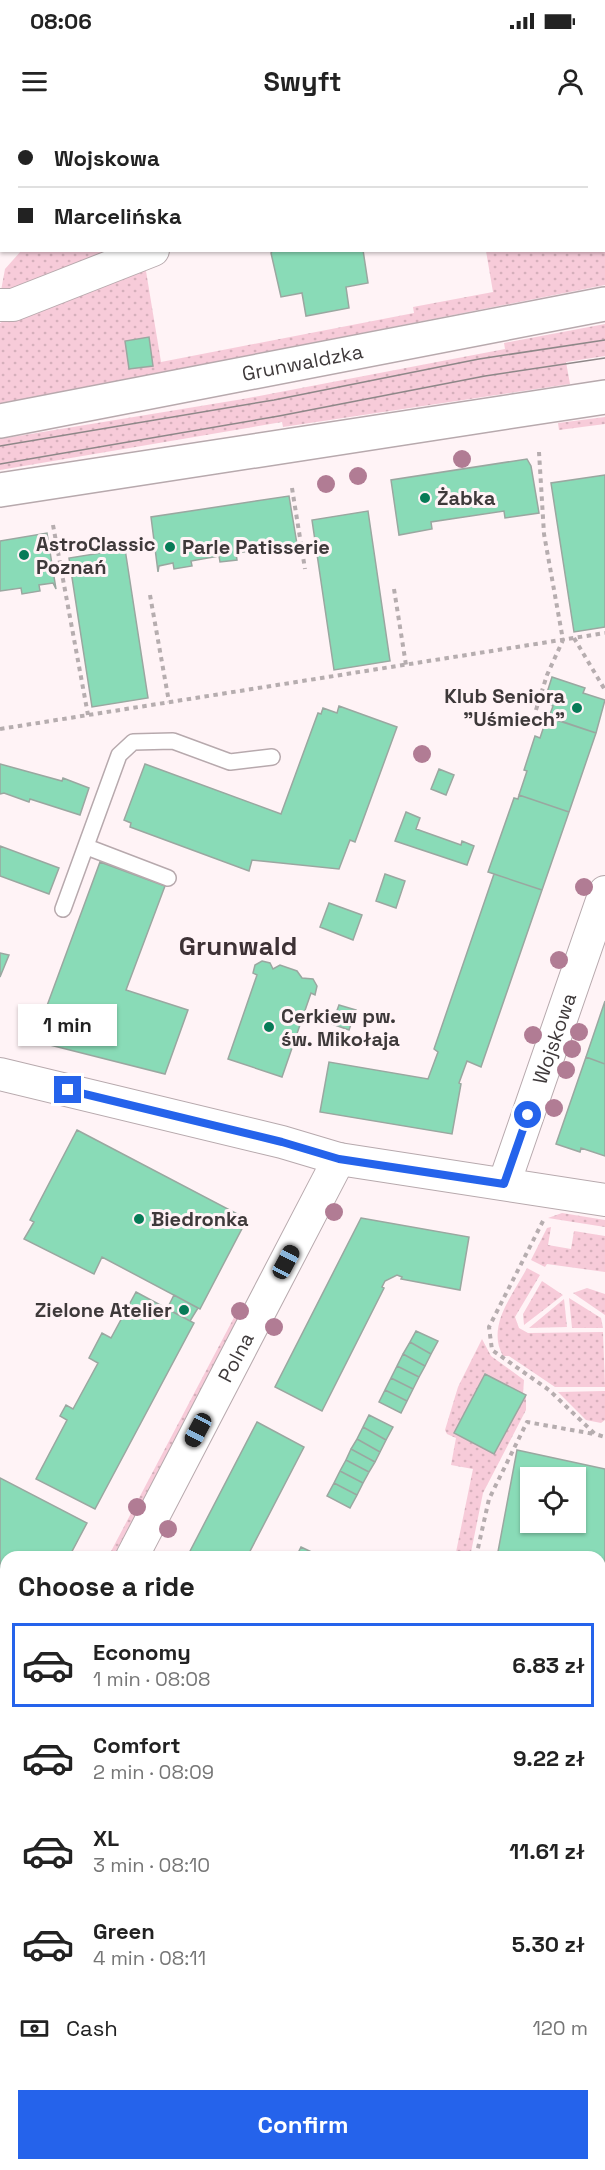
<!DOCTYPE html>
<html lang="en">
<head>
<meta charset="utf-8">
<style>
  :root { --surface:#fff; --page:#f2f2f2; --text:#222; --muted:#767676; --line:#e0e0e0; --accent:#2563eb }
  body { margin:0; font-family:"Space Grotesk",sans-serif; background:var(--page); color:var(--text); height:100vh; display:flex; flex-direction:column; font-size:22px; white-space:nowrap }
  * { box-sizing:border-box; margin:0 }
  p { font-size:20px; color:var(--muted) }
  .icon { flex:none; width:33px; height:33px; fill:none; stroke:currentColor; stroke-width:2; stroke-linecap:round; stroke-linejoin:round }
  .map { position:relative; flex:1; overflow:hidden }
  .panel { position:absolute; left:0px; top:1431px; width:606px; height:620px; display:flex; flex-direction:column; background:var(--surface); border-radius:18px 18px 0 0; box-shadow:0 2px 4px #0004 }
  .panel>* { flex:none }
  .banner { position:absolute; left:0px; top:0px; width:606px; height:132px; box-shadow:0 2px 4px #0004; display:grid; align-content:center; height:132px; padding:0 18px; background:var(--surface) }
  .buttons { position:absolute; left:520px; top:1347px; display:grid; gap:12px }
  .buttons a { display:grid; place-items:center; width:66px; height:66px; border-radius:0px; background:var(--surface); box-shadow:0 2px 4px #0004; font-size:30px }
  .end { position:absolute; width:27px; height:27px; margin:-14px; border:8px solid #2563eb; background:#fff; box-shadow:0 0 0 3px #fff }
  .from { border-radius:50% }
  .bubble { position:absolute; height:42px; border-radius:0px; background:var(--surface); box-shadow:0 2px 4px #0004; font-size:20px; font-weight:700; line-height:42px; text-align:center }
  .car { position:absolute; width:18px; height:36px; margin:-18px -9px; border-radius:8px; box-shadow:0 0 4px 2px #0007; background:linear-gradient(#222 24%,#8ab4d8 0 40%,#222 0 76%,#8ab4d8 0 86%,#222 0) }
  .banner b { display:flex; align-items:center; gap:21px; height:57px; font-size:22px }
  .banner b+b { border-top:2px solid var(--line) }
  .banner i { width:15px; height:15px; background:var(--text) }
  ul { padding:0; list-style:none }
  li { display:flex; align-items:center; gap:18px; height:84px; margin:0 12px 9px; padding:0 6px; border:3px solid transparent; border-radius:0px }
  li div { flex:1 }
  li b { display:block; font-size:22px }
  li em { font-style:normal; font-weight:700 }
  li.on { border-color:var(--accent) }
  li>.icon { width:54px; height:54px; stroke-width:1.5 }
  h2 { padding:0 18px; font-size:27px; line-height:72px }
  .pay { display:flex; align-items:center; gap:15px; height:66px; padding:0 18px; font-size:22px }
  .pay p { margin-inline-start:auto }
  .action { display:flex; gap:12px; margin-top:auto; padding:12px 18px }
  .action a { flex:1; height:69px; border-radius:0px; background:var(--accent); color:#fff; font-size:24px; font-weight:700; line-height:69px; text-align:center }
  .status { display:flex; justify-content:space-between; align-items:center; height:42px; padding:0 30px; background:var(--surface); direction:ltr }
  .status svg { height:16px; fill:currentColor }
  header { display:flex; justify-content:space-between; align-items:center; height:78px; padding:0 18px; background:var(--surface); font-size:27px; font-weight:700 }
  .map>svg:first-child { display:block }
  .grass { fill:url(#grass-dots) }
  .building { fill:#89dbb7; stroke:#9aa7a0; stroke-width:1.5; fill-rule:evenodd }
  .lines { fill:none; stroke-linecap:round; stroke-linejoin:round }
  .lane-casing { stroke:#b7a9ad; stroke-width:18 }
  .street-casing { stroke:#b7a9ad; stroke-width:34 }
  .secondary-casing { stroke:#b7a9ad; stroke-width:36 }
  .path { stroke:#b6adaf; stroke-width:4; stroke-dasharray:4.5 4.5; stroke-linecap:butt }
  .lane { stroke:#fff; stroke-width:15 }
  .street { stroke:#fff; stroke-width:32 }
  .secondary { stroke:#fff; stroke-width:33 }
  .tram { stroke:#8e8788; stroke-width:1.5 }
  .tree { fill:#b17c94 }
  .route { stroke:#2563eb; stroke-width:8 }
  .poi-dot { fill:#077b57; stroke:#fff3f6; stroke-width:2 }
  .labels { text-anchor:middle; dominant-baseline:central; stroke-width:6; stroke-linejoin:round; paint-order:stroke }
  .street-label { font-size:20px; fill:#3e393a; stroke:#fff3f6 }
  .poi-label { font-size:20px; font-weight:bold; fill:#3e393a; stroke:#fff3f6; text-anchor:start }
  .district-label { font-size:26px; font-weight:bold; fill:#3d3135; stroke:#fff3f6 }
</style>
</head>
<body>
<div class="status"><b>08:06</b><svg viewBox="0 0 49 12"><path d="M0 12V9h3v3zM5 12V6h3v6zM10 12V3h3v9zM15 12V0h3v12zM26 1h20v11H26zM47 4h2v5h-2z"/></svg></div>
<header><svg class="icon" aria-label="menu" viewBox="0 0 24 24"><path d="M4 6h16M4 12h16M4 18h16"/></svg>Swyft<svg class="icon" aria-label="person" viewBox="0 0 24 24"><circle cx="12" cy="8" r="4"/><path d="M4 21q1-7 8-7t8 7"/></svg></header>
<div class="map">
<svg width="605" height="2050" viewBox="0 0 605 2050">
  <defs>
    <pattern id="grass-dots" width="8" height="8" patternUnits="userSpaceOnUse" patternTransform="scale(1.5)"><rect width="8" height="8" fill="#f7cbd9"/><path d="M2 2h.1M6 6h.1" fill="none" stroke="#d5afbb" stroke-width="1.8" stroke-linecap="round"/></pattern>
  </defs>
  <rect width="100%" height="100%" fill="#fff3f6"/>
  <!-- grass -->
  <path class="grass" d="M605 104V165L256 234V237L0 285V203L14 195 145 145 161 242 414 193 413 187 493 172 486 131 604 130Z
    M21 131H122L0 176 5 149Z
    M605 204V236L566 242 570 264 283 307 282 302 0 350V319L243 279 505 229 504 223Z
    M605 297V304L559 310 558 303Z
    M562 1093 605 1100V1107L548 1098Z
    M551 1107 548 1125 571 1129 574 1111 605 1116V1152L547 1144 545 1147 531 1140 547 1108Z
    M527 1148 540 1155 515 1197 519 1208 528 1213 603 1212 605 1267H555L509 1236H503C486 1206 513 1175 527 1148Z
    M542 1161 563 1175 524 1205 523 1194Z
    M587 1168 605 1174V1195L573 1173Z
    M569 1178 601 1198 603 1208H572Z
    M564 1179 567 1207 529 1208Z
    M240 1186 245 1189 114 1437H108Z
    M482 1219 491 1236 524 1260 523 1274 485 1254 454 1313 494 1334 526 1275V1290L483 1373 470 1437H455L473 1349 451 1345 456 1318 447 1314 445 1310 458 1267Z
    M605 1271V1300L601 1303 586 1300 558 1272Z
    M602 1831H605V1889L600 1888Z
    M600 2034 605 2035V2050H557L564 2045 600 2044Z
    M120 2045H193L200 2050H117Z"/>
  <!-- building -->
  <path class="building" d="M140 0H193L195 1 140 2Z
    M273 130H363L368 163 346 167 349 188 306 196 302 173 281 177 271 133Z
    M149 217 153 246 129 249 125 221Z
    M527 339 531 346 539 393 505 398 504 391 431 402 432 409 399 415 391 360Z
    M605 355V507L574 512 551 363Z
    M289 376 298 430 296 424 281 426 282 433 265 435 264 429 236 433 237 440 220 442 219 436 191 441 192 446 174 449 173 443 159 446 158 452 151 397Z
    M368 391 390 541 334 550 312 400Z
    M47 413 56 469 53 463 39 465 40 471 22 474 21 468 0 471V421Z
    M125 429 148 578 92 587 69 438Z
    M552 557 585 568 583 573 605 580 596 613 549 597 553 586 544 582Z
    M339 586 397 607 355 722 350 720 339 749 252 740 249 751 130 707 131 703 124 700 145 644 281 694 318 593 321 594 323 588 337 593Z
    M547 597 596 613 569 692 519 675 527 651 524 650 535 616 540 618Z
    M0 644 62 661 63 658 89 668 80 695 30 679 29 682 4 673 0 674Z
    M439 649 454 655 446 675 431 669Z
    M519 675 569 692 542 770 488 752 514 678 518 679Z
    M406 692 420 698 416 709 461 725 462 721 474 726 467 745 395 721Z
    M0 726 59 748 49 774 0 756Z
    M100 742 165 766 126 870 188 890 165 954 34 921Z
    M385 754 405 761 396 788 376 781Z
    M494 754 542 770 481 947 467 941 459 963 461 964 452 1014 320 992 329 942 428 959 438 932 434 929Z
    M329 783 362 795 353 820 320 807Z
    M0 833 9 835 0 857Z
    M262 841 270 843 273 849 280 845 297 851 302 858 313 859 317 866 315 875 311 873 282 957 228 939 257 855 253 853 255 845Z
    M605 881V944L586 937Z
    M339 885 356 890 349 910 332 904Z
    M586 937 605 944V1036L581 1028 580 1032 556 1024Z
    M77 1010 247 1099 200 1189 102 1137 94 1154 24 1119 34 1102 30 1100Z
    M361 1098 469 1117 460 1170 401 1159 402 1157 397 1155 385 1161 382 1167 384 1168 322 1291 275 1267Z
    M136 1172 194 1203 95 1389 36 1359 67 1300 60 1296 66 1285 73 1289 98 1243 89 1238 102 1213 111 1218Z
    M174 1175 198 1188 190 1201 167 1189Z
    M416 1211 438 1221 431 1234 410 1222Z
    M410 1222 431 1234 425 1246 403 1234Z
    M403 1234 425 1246 419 1257 397 1246Z
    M397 1246 419 1257 413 1269 391 1258Z
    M485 1254 526 1275 494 1334 454 1313Z
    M391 1258 413 1269 407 1281 385 1270Z
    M385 1270 407 1281 401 1293 379 1282Z
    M369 1295 393 1307 386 1320 363 1307Z
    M257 1302 304 1327 247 1437H187Z
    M363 1307 386 1320 380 1332 357 1319Z
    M357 1319 380 1332 375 1342 351 1329Z
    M351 1329 375 1342 369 1352 346 1340Z
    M517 1330 605 1349V1671L600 1670V1437H497ZM531 1358H576V1402H531Z
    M346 1340 369 1352 363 1363 340 1351Z
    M340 1351 363 1363 357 1375 334 1363Z
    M0 1358 87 1403 69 1437H6V1477L0 1474Z
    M334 1363 357 1375 350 1388 327 1376Z
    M301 1427 322 1437H296Z
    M6 1784V1806L0 1802V1795Z
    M0 1892 6 1895V1903L0 1914Z
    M5 1994 6 1995V2011L0 2008Z
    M33 2044H62L59 2050H30Z
    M193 2044H294L291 2050H200Z
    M464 2044 463 2050H374L375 2047 369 2045Z"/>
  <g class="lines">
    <!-- lane casing -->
    <g class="lane-casing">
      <path id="lane" d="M31 2V0
        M87 727 168 758
        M63 789 119 635 133 622 173 621 230 642 272 637
        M97 2050 100 2044
        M306 2050 309 2044
        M544 2050 546 2044"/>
    </g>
    <!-- street casing -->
    <g class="street-casing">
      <g id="street">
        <path d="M604 96H605"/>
        <path d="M0 185H13L153 130"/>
        <path d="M0 954 282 1022 339 1039 605 1080"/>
        <path id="s1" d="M504 1064 605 772"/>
        <path id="s2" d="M132 1437 339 1039"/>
        <path d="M0 1690 6 1678"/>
        <path d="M0 1843 6 1844"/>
        <path d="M600 1966 605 1967"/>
      </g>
    </g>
    <!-- secondary casing -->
    <g class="secondary-casing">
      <g id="secondary">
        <path id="s3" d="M0 301 605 184"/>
        <path d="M0 370 605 277"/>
      </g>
    </g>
    <!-- path -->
    <path class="path" d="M202 2V0
      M0 119 2 111
      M0 127 2 126
      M292 368 305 449
      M53 405 88 595
      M394 469 406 545
      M150 475 169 582
      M574 518 605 570
      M536 590 547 555 563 520 544 414 539 332
      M0 609 605 513
      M543 1101 489 1207 492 1230 549 1270 595 1314 605 1317
      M476 1437 489 1379 527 1302 594 1314
      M600 1809 605 1787
      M352 2050 353 2044"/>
    <!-- lane -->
    <use href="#lane" class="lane"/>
    <!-- street -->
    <use href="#street" class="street"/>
    <!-- secondary -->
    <use href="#secondary" class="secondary"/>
    <!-- tram -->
    <path class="tram" d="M0 326 274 280 479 239 605 220
      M0 344 279 296 485 256 605 238"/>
  </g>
  <!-- trees -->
  <g class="tree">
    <circle cx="462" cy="339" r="9"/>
    <circle cx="358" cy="356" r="9"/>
    <circle cx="326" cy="364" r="9"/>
    <circle cx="422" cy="634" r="9"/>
    <circle cx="584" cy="767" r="9"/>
    <circle cx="559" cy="840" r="9"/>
    <circle cx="579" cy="912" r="9"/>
    <circle cx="533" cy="915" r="9"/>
    <circle cx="572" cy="929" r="9"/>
    <circle cx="566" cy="950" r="9"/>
    <circle cx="554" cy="988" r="9"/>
    <circle cx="334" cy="1092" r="9"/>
    <circle cx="240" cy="1191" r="9"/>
    <circle cx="274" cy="1207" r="9"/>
    <circle cx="137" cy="1387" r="9"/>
    <circle cx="168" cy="1409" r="9"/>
  </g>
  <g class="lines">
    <!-- route -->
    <path class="route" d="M68 970 282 1022 339 1039 504 1064 528 995"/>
  </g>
  <!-- markers -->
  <g class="poi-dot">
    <circle cx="425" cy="378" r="6"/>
    <circle cx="170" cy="427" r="6"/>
    <circle cx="24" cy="435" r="6"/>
    <circle cx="577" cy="588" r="6"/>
    <circle cx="269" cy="907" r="6"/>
    <circle cx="139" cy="1099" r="6"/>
    <circle cx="184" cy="1190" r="6"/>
  </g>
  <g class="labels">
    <!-- street labels -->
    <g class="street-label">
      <text stroke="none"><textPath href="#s3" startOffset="308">Grunwaldzka</textPath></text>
      <text stroke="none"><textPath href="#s1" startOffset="154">Wojskowa</textPath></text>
      <text stroke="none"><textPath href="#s2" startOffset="225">Polna</textPath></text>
    </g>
    <!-- poi labels -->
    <g class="poi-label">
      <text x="437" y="378">Żabka</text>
      <text x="36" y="424">AstroClassic<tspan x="36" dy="23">Poznań</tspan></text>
      <text x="182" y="427">Parle Patisserie</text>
      <text x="565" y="576" text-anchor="end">Klub Seniora<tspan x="565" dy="23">"Uśmiech"</tspan></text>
      <text x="281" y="896">Cerkiew pw.<tspan x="281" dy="23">św. Mikołaja</tspan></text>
      <text x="151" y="1099">Biedronka</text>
      <text x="172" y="1190" text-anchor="end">Zielone Atelier</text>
    </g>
    <!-- district labels -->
    <g class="district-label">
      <text x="238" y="826">Grunwald</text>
    </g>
  </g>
</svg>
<div class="buttons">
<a><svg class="icon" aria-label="locate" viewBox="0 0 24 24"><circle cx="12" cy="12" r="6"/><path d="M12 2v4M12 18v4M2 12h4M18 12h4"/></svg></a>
</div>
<i class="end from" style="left:528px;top:995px"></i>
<i class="end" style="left:68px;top:970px"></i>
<div class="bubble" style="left:18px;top:884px;width:99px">1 min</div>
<i class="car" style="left:286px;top:1142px;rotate:28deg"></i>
<i class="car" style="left:198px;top:1310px;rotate:208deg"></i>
<div class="banner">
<b><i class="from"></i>Wojskowa</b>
<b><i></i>Marcelińska</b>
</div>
<section class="panel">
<h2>Choose a ride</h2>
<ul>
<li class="on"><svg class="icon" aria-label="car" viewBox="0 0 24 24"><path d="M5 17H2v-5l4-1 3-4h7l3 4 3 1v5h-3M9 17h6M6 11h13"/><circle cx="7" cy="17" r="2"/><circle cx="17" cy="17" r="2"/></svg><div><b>Economy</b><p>1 min · 08:08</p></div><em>6.83 zł</em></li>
<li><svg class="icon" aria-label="car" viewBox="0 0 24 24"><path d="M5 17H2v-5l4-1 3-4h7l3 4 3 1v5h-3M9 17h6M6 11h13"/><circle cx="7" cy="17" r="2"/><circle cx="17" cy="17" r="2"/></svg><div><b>Comfort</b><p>2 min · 08:09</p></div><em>9.22 zł</em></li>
<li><svg class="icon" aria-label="car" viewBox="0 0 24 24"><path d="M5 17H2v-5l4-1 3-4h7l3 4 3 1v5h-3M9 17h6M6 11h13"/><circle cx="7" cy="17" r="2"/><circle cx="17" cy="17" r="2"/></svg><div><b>XL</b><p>3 min · 08:10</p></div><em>11.61 zł</em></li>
<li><svg class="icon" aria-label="car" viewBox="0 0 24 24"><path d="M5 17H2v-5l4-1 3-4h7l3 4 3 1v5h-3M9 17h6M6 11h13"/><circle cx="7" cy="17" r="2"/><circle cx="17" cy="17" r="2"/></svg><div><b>Green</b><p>4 min · 08:11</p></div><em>5.30 zł</em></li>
</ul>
<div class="pay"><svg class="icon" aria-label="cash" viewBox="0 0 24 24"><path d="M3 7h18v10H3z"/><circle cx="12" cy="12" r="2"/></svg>Cash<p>120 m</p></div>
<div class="action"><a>Confirm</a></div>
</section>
</div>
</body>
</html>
